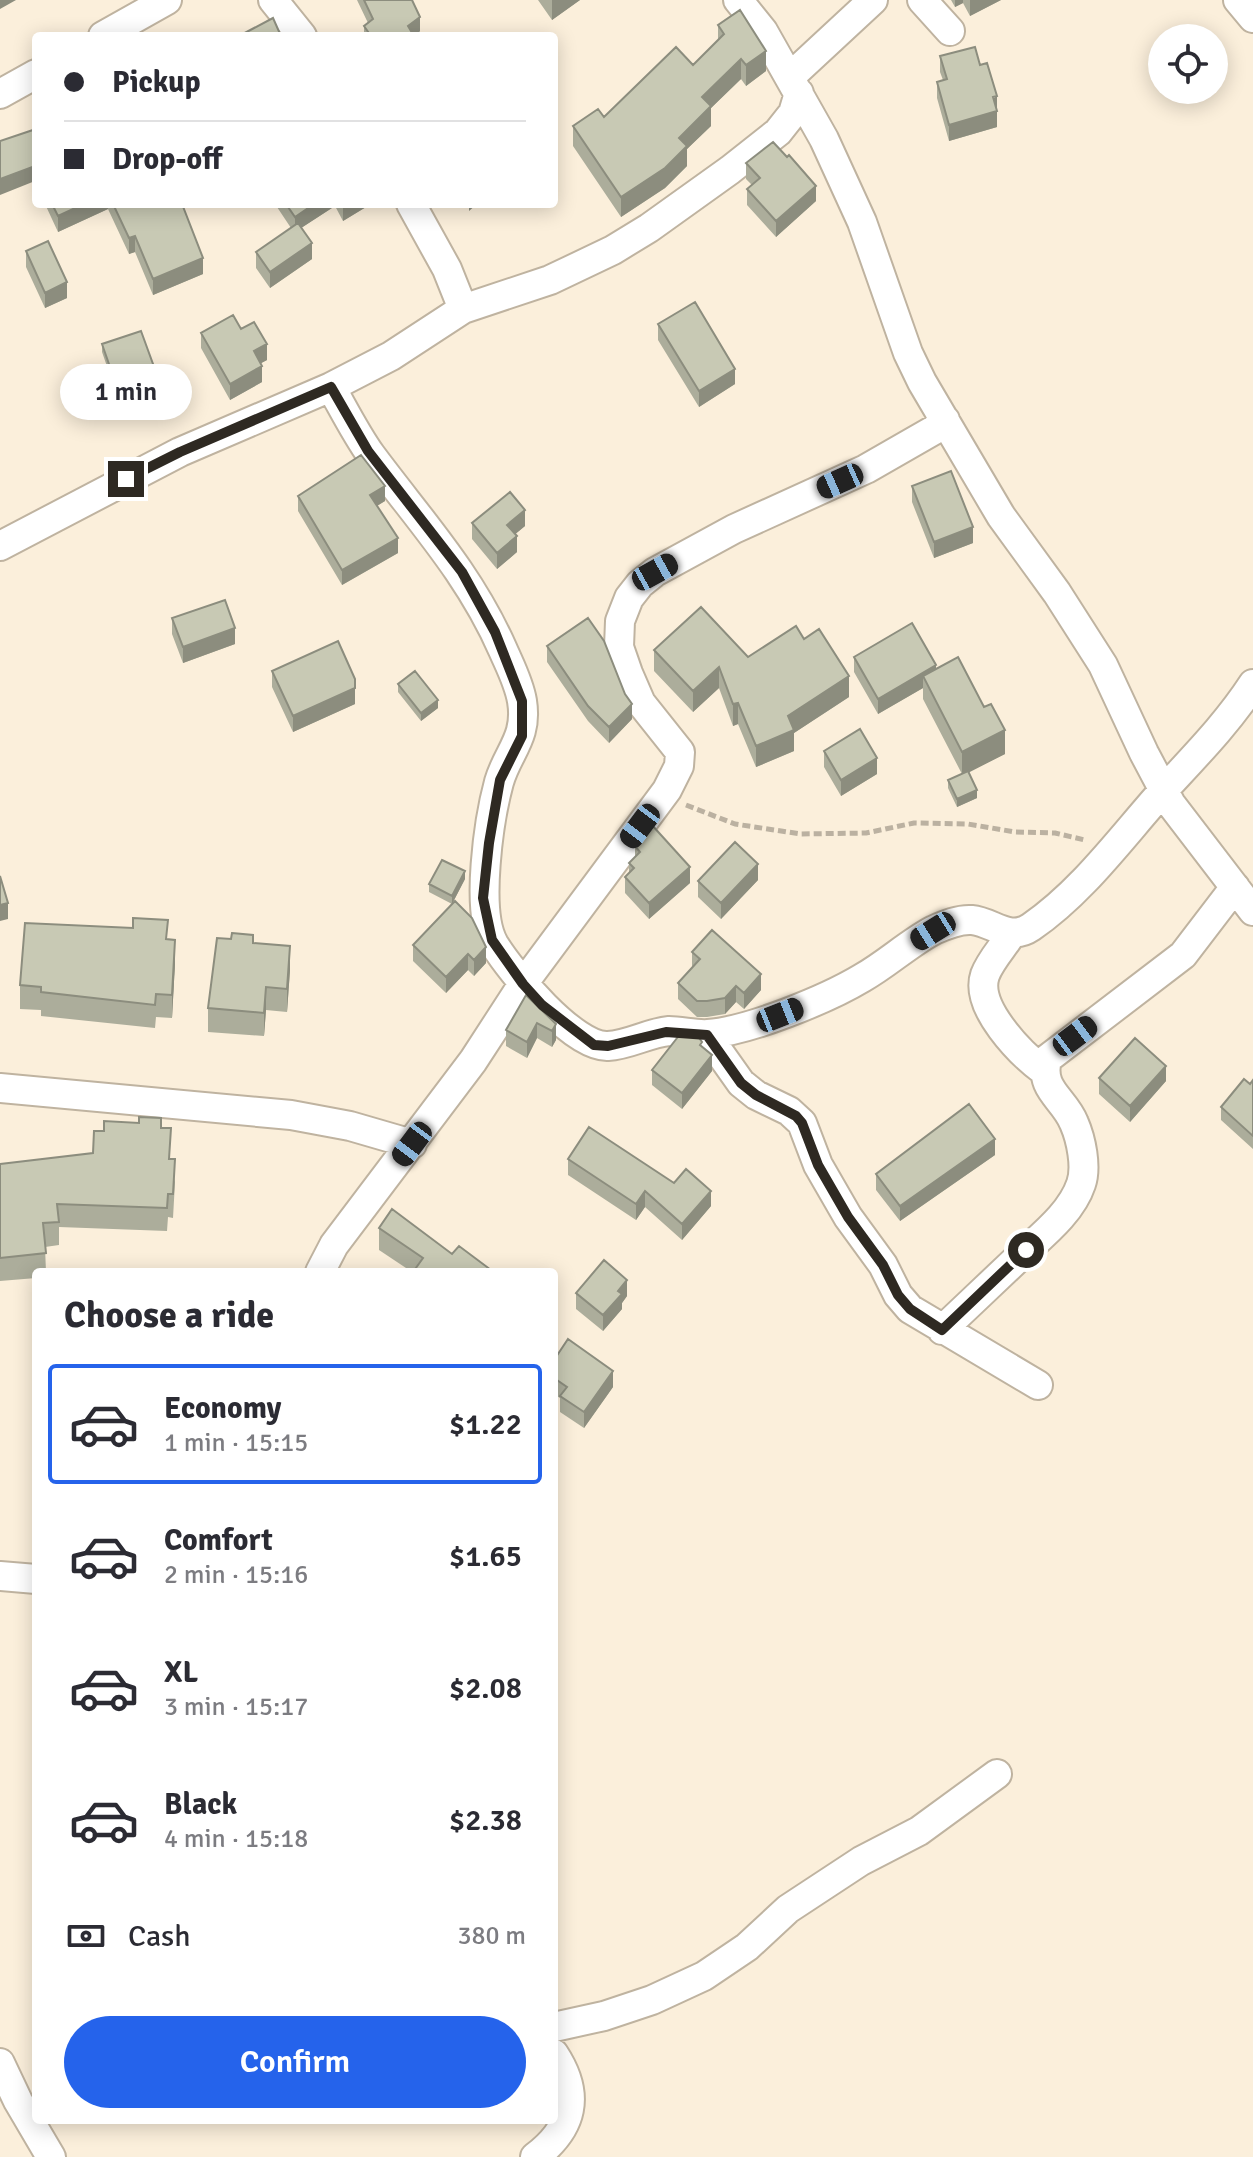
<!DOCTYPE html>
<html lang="en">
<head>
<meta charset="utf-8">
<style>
  :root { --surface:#fff; --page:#f7f7f7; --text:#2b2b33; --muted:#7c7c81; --line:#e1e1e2; --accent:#2563eb }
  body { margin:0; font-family:Signika,sans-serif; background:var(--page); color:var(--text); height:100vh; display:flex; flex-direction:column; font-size:30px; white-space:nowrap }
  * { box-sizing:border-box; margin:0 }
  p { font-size:26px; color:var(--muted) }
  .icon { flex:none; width:44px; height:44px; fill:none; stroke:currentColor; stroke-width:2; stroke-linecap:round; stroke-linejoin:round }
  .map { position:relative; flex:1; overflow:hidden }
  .panel { position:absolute; left:32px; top:1268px; width:526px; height:856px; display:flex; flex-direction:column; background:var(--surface); border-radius:8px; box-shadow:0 4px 20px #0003 }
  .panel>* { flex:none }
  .guide { position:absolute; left:32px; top:32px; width:526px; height:176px; border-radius:8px; box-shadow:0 4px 20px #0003; display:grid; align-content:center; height:176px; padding:0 32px; background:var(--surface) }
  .buttons { position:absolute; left:1148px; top:24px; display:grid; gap:16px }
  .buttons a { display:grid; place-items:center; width:80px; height:80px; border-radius:50%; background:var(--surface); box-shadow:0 4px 20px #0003; font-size:40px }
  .end { position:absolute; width:36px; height:36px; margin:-18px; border:10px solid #2e2922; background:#fff; box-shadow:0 0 0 4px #fff }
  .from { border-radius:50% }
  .bubble { position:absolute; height:56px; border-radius:28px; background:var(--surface); box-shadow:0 4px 20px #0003; font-size:26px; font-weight:600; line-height:56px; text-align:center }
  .car { position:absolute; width:24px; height:48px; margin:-24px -12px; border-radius:10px; box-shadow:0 0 6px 2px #0007; background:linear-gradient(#222 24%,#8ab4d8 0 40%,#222 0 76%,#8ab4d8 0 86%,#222 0) }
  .guide b { display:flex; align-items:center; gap:28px; height:76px; font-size:30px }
  .guide b+b { border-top:2px solid var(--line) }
  .guide i { width:20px; height:20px; background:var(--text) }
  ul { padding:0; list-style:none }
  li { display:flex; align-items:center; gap:24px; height:120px; margin:0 16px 12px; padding:0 16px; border:4px solid transparent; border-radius:8px }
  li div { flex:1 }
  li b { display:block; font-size:30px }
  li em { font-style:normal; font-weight:600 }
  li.on { border-color:var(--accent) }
  li>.icon { width:72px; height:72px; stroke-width:1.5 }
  h2 { padding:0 32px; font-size:36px; line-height:96px }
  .pay { display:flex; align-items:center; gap:20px; height:88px; padding:0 32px; font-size:30px }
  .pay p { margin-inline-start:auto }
  .cta { display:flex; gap:16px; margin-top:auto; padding:16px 32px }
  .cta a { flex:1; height:92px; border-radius:48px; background:var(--accent); color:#fff; font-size:32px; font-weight:600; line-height:92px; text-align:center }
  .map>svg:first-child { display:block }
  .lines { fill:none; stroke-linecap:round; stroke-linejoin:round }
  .street-casing { stroke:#bfb3a0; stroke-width:32 }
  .path { stroke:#bbb1a1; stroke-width:5; stroke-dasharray:8 4; stroke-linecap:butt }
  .street { stroke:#fff; stroke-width:28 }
  .wall { fill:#acad9b }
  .shaded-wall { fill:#8c8d7e }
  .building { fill:#c8c9b4; stroke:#8c8d7e; stroke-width:2 }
  .route { stroke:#2e2922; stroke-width:10 }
</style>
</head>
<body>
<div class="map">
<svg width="1253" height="2157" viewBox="0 0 1253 2157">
  <rect width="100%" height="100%" fill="#fbefdb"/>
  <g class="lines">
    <!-- street casing -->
    <g class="street-casing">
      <path id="street" d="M273 0 302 36
        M738 0 763 31 824 139 862 222 908 353 922 382 1001 516 1057 593 1103 665 1144 753 1171 804 1253 911
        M922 0 950 31
        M1238 0 1253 18
        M103 36 167 0
        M790 77 873 0
        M0 94 36 74
        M411 204 447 269 463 309
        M331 387C344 410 356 434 371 455 420 521 469 573 503 650 510 666 519 683 522 701 528 738 508 751 499 782 489 819 475 911 494 944 511 972 574 1048 608 1046 629 1045 648 1033 669 1031 682 1031 695 1035 708 1034 749 1031 827 999 862 978 887 964 909 943 934 930 945 925 959 919 972 920 993 922 1009 942 1031 927 1082 892 1121 838 1162 792 1194 757 1227 724 1253 684
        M0 546 180 452 331 387 391 356 463 309 550 280 613 250 649 228 730 170 778 132 793 113 799 93
        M1012 933C1004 946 990 961 985 975 974 1007 1021 1054 1044 1071
        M707 1035 741 1083 756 1095 789 1111 802 1123 818 1165 848 1217 883 1265 898 1295 910 1309 1038 1385
        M0 1088 291 1115 350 1126 412 1144
        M320 1272 334 1245 473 1061 523 984 667 790 679 766 680 752 641 703 628 673 619 647 620 621 629 598 640 584 655 572 734 529 866 469 934 430 945 420
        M942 1330C967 1306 993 1282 1018 1258 1040 1237 1071 1214 1081 1184 1087 1167 1081 1139 1074 1123 1064 1098 1039 1090 1047 1059L1183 955 1235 887
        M0 1576 36 1579
        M554 2027 604 2016 652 2000 704 1976 747 1947 788 1909 861 1861 919 1831 997 1774
        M0 2063 18 2101 51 2157
        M535 2157C573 2128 581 2095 554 2054"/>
    </g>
    <!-- path -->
    <path class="path" d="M686 805 735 824 801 834 866 833 914 823 968 824 1015 832 1055 833 1085 840"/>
    <!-- street -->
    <use href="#street" class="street"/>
  </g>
  <!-- wall -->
  <path class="wall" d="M357 0H412L420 31 415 36H364V26L368 23Z
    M538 0H580L552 20Z
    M951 0H1001L970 16 963 3 955 7Z
    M718 25 766 71 746 86 741 79 711 108V126L687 149V166L665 188 621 217 573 146V126L604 117 693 65 718 41Z
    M940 56 980 65 997 109V127L949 141 937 98V82L943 80 940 72Z
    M746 163 816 201 776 237 747 205V189L752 185 746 179Z
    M45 204H182L203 274 153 295 135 252 129 254 108 209 58 232Z
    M275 204H371L343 221 335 206 301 228 312 259 270 288 256 268V252L291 228Z
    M26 251 67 298 45 308 26 267Z
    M658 324 735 384 699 407 658 340Z
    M201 333 267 360 261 363 262 382 230 400 201 348Z
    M102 344 157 383 118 398 102 352Z
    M912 486 973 543 934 558 912 502Z
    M298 496 385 501 377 506 398 553 342 585 298 511Z
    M472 523 525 526 515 534 517 552 497 569 472 539Z
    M172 618 235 644 183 663 172 634Z
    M804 639 849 697 794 733V751L756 767 738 724 733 726 719 688 693 712 654 671V650L748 657Z
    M547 646 632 719 609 743 588 721 547 662Z
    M854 657 936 669 1005 754 968 772 977 798 957 807 948 788V780L962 774 923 699V688L878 714 854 672Z
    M272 671 355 704 293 732 272 687Z
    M398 684 438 708 421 721 398 692Z
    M824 751 877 774 841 796 824 767Z
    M635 846 690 883 649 919 625 893V877L629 874V863L635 857Z
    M465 879 452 904 429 892V884Z
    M758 880 721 919 698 897V881Z
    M455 901 486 963 474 976 468 970 446 993 413 961V945Z
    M168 939 175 963 172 1018 156 1017 155 1028 41 1016V1010L20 1009V985Z
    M253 943 290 970 287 1012 266 1010 264 1036 208 1032V1008Z
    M692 952 761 990 744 1009 736 1002 725 1014 707 1017H697L678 999V983L692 968Z
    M526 995 556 1024V1040L552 1047 537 1038 527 1058 506 1046V1030Z
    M702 1047 712 1071 682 1109 652 1085V1070Z
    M1099 1078 1166 1081 1130 1122 1099 1094Z
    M1253 1080V1149L1221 1120V1107Z
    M161 1128 170 1159 175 1182 173 1218 168 1217 167 1231 59 1227V1245L45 1247 46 1272H36V1278L0 1281V1164L93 1153 104 1131Z
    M995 1155 900 1221 876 1190V1174Z
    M568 1159 711 1206 682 1240 645 1207 636 1220 568 1175Z
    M379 1228 452 1254 491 1272H412L379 1250Z
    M576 1293 627 1296 622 1303V1309L603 1331 576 1309Z
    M554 1360 613 1387 584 1428 560 1412V1398L554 1394Z"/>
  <!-- shaded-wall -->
  <path class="shaded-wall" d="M0 0H16L0 9Z
    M552 0H580L552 20Z
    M955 0H963V3L955 7Z
    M970 0H1001L970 16Z
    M420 17V31L415 36 408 26Z
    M766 51V71L746 86V65Z
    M741 59V79L711 108V126L687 149V166L665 188 621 217V197L679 138 702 97Z
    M997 96V127L949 141V125Z
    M35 166V181L0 195V179Z
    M816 186V201L776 237V221Z
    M84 204H108V209L58 232V216Z
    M314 204H335V206L295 232V217Z
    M345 204H371L343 221V205Z
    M469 204H477L469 211Z
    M135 236V252L129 254V238Z
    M312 243V259L270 288V272Z
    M203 258V274L153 295V279Z
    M67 282V298L45 308V293Z
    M267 344V360L254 367V351Z
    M262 366V382L230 400V384Z
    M735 369V384L699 407V391Z
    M157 375V383L118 398V390Z
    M385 486V501L370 510V495Z
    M525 510V526L507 541V525Z
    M973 527V543L934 558V542Z
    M517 536V552L497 569V553Z
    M398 538V553L342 585V570Z
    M235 628V644L183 663V647Z
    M936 665V681L923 676V688L878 714V699Z
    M719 667V688L693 712V691Z
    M849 676V697L794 733V751L756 767V746L788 716Z
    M355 688V704L293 732V716Z
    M438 700V708L421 721V713Z
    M738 703V724L733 726V704Z
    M632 704V719L609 743V727Z
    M1005 730V754L962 776V752Z
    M877 758V774L841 796V780Z
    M977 790V798L957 807V799Z
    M758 864V880L721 919V903Z
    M690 867V883L649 919V903Z
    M465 871V879L452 904V896Z
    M8 903V919L0 921V905Z
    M175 940V963L172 1018V995Z
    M290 946V970L287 1012V989Z
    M486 947V963L474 976V960Z
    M468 954V970L446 993V977Z
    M761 974V990L744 1009V993Z
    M736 986V1002L725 1014V998Z
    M266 987V1010L264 1036V1013Z
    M537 1023V1038L527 1058V1042Z
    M556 1024V1040L552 1047V1031Z
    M712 1055V1071L682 1109V1093Z
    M1166 1066V1081L1130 1122V1106Z
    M995 1139V1155L900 1221V1206Z
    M645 1191V1207L636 1220V1204Z
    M711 1191V1206L682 1240V1224Z
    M627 1280V1296L622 1303V1309L603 1331V1315L618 1291Z
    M613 1371V1387L584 1428V1412Z"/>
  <!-- building -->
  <path class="building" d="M364 0H412L420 17 408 26 414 36H371L364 26 373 19Z
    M740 10 766 51 746 65 741 59 702 97 711 106 679 138 687 146 665 168 621 197 573 126 598 109 604 117 676 47 693 65 724 34 718 25Z
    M273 18 281 36H239Z
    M975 47 980 65 987 63 997 96 993 97 997 111 949 125 937 82 947 79 940 56Z
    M36 129V168L35 166 0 179V141Z
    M773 142 787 157 789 155 816 186 776 221 747 189 760 178 746 163Z
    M52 204H84L58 216Z
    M113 204H182L203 258 153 279 135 236 129 238Z
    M286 204H314L295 217Z
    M298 223 312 243 270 272 256 252Z
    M48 241 67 282 45 293 26 251Z
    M695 302 735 369 699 391 658 324Z
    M233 315 241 329 254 322 267 344 254 351 262 366 230 384 201 333Z
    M141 331 157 375 118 390 102 344Z
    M361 455 385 486 370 495 398 538 342 570 298 496Z
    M951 471 973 527 934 542 912 486Z
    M510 492 525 510 507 525 517 536 497 553 472 523Z
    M225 600 235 628 183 647 172 618Z
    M701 607 748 657 796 626 804 639 819 629 849 676 788 716 794 730 756 746 738 703 733 704 719 667 693 691 654 650Z
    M588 618 604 641 625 694 632 704 609 727 588 706 547 646Z
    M912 623 936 665 878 699 854 657Z
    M338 641 355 679V688L293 716 272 671Z
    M958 657 984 707 991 704 1005 730 962 752 923 676Z
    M415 671 438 700 421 713 398 684Z
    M860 729 877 758 841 780 824 751Z
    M968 771 977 790 957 799 948 780Z
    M651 824 690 867 649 903 625 877 634 868 629 863 640 852 635 846Z
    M735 842 758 864 721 903 698 881Z
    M442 860 465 871 452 896 429 884Z
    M0 876 8 903 0 905Z
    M455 901 472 918 486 947 474 960 468 954 446 977 413 945Z
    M133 918 168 920 166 939 175 940 172 995 156 994 155 1005 41 992V987L20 985 25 923 133 928Z
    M712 930 761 974 744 993 736 986 725 998 707 1001H697L678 983 700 959 692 952Z
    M232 933 253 935V943L290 946 287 989 266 987 264 1013 208 1008 217 938 231 939Z
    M526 995 556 1024 552 1031 537 1023 527 1042 506 1030Z
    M681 1033 697 1035 702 1042 700 1045 712 1055 682 1093 652 1070Z
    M1135 1038 1166 1066 1130 1106 1099 1078Z
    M1244 1079 1250 1084 1253 1080V1136L1221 1107Z
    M969 1104 995 1139 900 1206 876 1174Z
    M139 1117 161 1118V1128H171L169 1159H175L173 1194H168L167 1208 57 1204 59 1222 43 1223 46 1253 0 1258V1164L93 1153 94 1131H104V1121L139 1123Z
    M589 1127 674 1183 686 1169 711 1191 682 1224 645 1191 636 1204 568 1159Z
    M392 1209 452 1254 459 1246 491 1270 490 1272H413L423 1258 379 1228Z
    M604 1260 627 1280 618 1291 622 1294 603 1315 576 1293Z
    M568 1339 613 1371 584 1412 560 1396 567 1387 554 1378V1360Z"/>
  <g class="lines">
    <!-- route -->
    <path class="route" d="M126 479 180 452 331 387 368 451 462 572 495 632 522 701V736L500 780 489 843 483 898 492 940 523 984 542 1005 594 1045 608 1046 666 1032 707 1035 741 1083 756 1095 796 1116 802 1123 818 1165 848 1217 883 1265 898 1295 910 1309 942 1330 1026 1250"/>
  </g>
</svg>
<div class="buttons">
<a><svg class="icon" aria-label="locate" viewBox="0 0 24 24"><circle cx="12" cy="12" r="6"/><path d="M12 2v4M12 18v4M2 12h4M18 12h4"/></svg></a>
</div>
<i class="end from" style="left:1026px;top:1250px"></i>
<i class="end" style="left:126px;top:479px"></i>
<div class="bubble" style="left:60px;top:364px;width:132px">1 min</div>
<i class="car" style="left:840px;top:481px;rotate:246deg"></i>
<i class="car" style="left:655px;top:572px;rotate:61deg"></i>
<i class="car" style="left:640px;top:826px;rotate:217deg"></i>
<i class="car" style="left:933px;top:931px;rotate:238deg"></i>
<i class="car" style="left:780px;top:1015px;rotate:68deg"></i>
<i class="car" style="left:1075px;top:1036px;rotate:53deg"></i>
<i class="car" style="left:412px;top:1144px;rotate:217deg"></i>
<div class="guide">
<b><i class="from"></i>Pickup</b>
<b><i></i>Drop-off</b>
</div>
<section class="panel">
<h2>Choose a ride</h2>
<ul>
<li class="on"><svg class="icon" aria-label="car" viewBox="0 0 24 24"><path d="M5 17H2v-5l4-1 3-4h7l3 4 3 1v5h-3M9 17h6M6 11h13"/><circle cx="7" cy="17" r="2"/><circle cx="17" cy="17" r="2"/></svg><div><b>Economy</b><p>1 min · 15:15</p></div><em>$1.22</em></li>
<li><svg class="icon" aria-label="car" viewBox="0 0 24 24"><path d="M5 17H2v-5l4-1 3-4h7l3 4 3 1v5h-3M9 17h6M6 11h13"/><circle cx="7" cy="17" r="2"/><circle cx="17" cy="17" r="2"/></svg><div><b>Comfort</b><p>2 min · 15:16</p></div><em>$1.65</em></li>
<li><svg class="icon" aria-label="car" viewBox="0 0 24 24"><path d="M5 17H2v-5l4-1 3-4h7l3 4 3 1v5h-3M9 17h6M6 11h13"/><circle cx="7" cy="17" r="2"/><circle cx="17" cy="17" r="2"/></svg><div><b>XL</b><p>3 min · 15:17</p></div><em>$2.08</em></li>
<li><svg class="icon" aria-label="car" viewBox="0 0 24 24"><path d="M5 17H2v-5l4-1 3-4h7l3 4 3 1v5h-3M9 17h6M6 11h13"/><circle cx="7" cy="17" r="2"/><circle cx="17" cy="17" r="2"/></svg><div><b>Black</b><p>4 min · 15:18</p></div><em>$2.38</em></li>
</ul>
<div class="pay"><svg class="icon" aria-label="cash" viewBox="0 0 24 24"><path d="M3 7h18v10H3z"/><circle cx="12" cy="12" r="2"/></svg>Cash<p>380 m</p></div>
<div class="cta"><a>Confirm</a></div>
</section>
</div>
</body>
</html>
